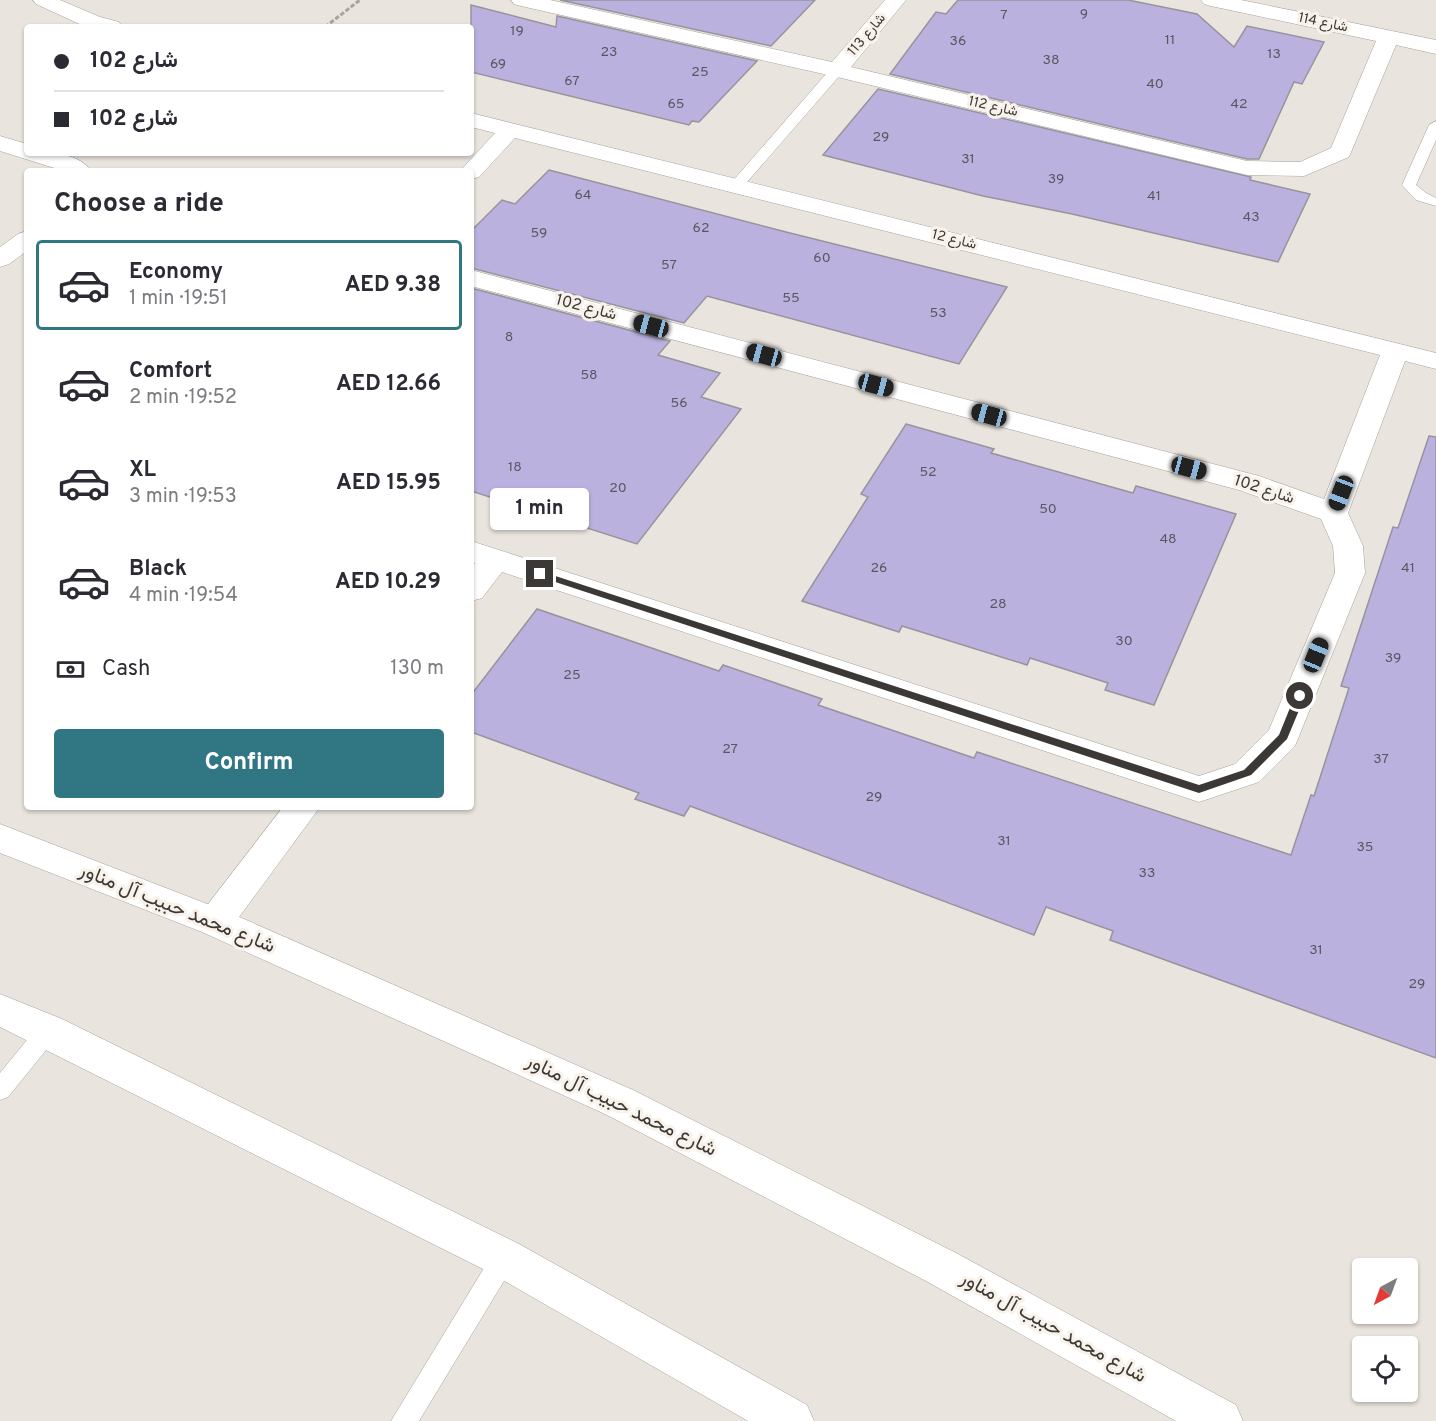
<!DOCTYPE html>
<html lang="en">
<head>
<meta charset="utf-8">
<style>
  :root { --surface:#fff; --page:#f7f7f7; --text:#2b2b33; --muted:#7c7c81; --line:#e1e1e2; --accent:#307783 }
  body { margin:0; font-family:Overpass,Vazirmatn,sans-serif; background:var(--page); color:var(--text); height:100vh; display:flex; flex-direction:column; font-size:22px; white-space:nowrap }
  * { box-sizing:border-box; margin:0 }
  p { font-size:20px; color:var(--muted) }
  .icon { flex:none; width:33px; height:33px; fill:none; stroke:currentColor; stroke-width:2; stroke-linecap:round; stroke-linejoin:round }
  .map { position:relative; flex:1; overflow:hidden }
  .sheet { position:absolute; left:24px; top:168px; width:450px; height:642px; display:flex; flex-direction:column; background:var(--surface); border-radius:6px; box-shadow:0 2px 4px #0004 }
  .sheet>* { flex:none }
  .banner { position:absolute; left:24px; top:24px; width:450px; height:132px; border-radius:6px; box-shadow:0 2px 4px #0004; display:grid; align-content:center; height:132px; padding:0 30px; background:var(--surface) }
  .needle { width:39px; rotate:221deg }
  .buttons { position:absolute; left:1352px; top:1258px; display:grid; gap:12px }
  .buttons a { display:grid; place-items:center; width:66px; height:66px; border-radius:6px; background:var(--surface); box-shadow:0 2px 4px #0004; font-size:30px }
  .end { position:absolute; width:27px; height:27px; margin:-14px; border:8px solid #3b3836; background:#fff; box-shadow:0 0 0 3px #fff }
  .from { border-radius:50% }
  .bubble { position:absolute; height:42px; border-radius:6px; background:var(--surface); box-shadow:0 2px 4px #0004; font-size:20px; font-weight:700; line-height:42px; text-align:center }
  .car { position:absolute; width:18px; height:36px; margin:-18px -9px; border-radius:8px; box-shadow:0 0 4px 2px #0007; background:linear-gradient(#222 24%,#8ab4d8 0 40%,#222 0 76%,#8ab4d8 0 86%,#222 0) }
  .banner b { display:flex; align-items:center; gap:21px; height:57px; font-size:22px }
  .banner b+b { border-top:2px solid var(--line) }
  .banner i { width:15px; height:15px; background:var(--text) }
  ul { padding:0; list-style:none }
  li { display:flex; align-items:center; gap:18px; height:90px; margin:0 12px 9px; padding:0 18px; border:3px solid transparent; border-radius:6px }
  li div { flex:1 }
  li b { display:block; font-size:22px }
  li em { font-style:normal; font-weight:700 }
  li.active { border-color:var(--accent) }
  li>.icon { width:54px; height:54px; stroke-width:1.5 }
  h2 { padding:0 30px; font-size:27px; line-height:72px }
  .pay { display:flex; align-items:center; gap:15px; height:66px; padding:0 30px; font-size:22px }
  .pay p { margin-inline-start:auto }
  .action { display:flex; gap:12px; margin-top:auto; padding:12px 30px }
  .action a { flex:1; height:69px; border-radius:6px; background:var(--accent); color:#fff; font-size:24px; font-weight:700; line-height:69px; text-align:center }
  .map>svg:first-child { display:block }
  .building { fill:#bbb1df; stroke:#96949c; stroke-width:1.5 }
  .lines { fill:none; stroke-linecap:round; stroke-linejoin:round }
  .lane-casing { stroke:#a6a09a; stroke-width:1 }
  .street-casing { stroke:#a6a09a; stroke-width:1 }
  .secondary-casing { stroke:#a6a09a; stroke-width:1 }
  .path { stroke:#a8a39f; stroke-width:3; stroke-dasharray:4.5 2; stroke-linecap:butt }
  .lane { fill:#fff; fill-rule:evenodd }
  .street { fill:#fff; fill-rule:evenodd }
  .secondary { fill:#fff; fill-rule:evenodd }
  .route { fill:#3b3836 }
  .labels { text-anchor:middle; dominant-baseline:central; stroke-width:6; stroke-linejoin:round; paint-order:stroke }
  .number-label { font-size:14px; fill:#5b5660 }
  .far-street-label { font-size:14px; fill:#3b3836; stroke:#f8f2eb }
  .street-label { font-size:16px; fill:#3b3836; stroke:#f8f2eb }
  .near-street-label { font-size:20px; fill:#3b3836; stroke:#f8f2eb }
</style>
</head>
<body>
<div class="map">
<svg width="1436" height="1421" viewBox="0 0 1436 1421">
  <rect width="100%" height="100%" fill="#eae4de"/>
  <!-- building -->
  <path class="building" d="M560 0H815L771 46Z
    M958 0H1128L1197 14 1234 47 1247 26 1324 42 1302 84 1294 82 1259 159H1247L890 74 936 12 946 14Z
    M471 5 556 27 557 16 757 61 699 122 692 121 689 125 471 72Z
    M878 89 1251 177 1250 180 1310 194 1278 262 1072 214 983 196 823 155Z
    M549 170 786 232 1007 287 959 364 707 296 684 323 471 268V231L502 200 515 204Z
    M471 288 670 341 658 355 720 373 701 397 741 409 637 544 471 491Z
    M906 424 994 449 991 453 1133 493 1136 486 1236 514 1154 705 1105 690 1108 683 1030 658 1027 665 902 626 899 632 802 601 868 497 861 494Z
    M1429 436 1436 437V1058L1110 940 1113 931 1046 907 1034 935 690 806 684 816 635 799 639 793 471 732V695L537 609 719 671 723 665 822 699 818 705 974 758 977 752 1291 855 1311 795 1314 796 1349 688 1341 686 1393 527 1398 528Z"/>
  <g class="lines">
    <!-- lane casing -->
    <g class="lane-casing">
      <path id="lane" d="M837 66 842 67 844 70 842 73 741 189H731L729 186 731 183 832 67Z
        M1436 121V140L1416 185 1426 193 1436 198V206L1416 200 1402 185 1429 125Z
        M48 1021 56 1024 59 1031 56 1038 8 1097 0 1100V1073L40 1024Z
        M504 1246 513 1250 516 1258 513 1266 419 1421H391L495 1250Z"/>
    </g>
    <!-- street casing -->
    <g class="street-casing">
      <path id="street" d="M33 0H60L100 17 119 22 122 27H86L36 4Z
        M511 0H550L832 62 885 0H906L851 67 1247 161 1300 162 1331 148 1376 41 1211 6 1204 4 1201 0H1241L1436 40V54L1396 45 1349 157 1304 176 1247 175 837 77 521 6 514 4Z
        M471 113 1436 353V369L1405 361 1348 513 1363 546 1365 573 1295 746 1259 782 1199 802 502 572 482 598 471 601V569L475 563 471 562V541L1199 776 1235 764 1269 730 1335 573 1333 546 1321 519 1239 490 471 286V270L1259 476 1324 499 1380 355 515 138 479 177 471 179V171H460L495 133 471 127Z
        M0 136 27 144V153C49 153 77 151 91 171H64L0 151Z
        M27 231V251L9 264 0 267V247L18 234Z
        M283 807H320L228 932 215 937 202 932 197 922 202 912Z"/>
    </g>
    <!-- secondary casing -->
    <g class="secondary-casing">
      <path id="secondary" d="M0 824 228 912 633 1090 956 1253 1236 1405 1243 1421H1176L926 1281 605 1114 202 932 0 853Z
        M0 994 62 1019 519 1244 807 1405 814 1421H748L489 1272 0 1027Z"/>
    </g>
    <!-- path -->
    <path class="path" d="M325 27 360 0"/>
    <!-- lane -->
    <use href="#lane" class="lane"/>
    <!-- street -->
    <use href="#street" class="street"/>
    <!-- secondary -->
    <use href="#secondary" class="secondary"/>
  </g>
  <!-- route -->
  <path class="route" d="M540 571 1199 785 1244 770 1279 735 1296 693H1303L1305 696 1287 739 1251 775 1199 793 537 576 536 574Z"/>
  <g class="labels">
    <!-- number labels -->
    <g class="number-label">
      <text x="1084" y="14">9</text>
      <text x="1004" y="15">7</text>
      <text x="517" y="31">19</text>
      <text x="1170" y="40">11</text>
      <text x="958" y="41">36</text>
      <text x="609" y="52">23</text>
      <text x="1274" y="54">13</text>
      <text x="1051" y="60">38</text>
      <text x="498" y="64">69</text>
      <text x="700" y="72">25</text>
      <text x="572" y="81">67</text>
      <text x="1155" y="84">40</text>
      <text x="676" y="104">65</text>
      <text x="1239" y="104">42</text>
      <text x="881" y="137">29</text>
      <text x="968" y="159">31</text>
      <text x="1056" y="179">39</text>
      <text x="583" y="195">64</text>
      <text x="1154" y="196">41</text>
      <text x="1251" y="217">43</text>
      <text x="701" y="228">62</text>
      <text x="539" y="233">59</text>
      <text x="822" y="258">60</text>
      <text x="669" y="265">57</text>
      <text x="791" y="298">55</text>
      <text x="938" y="313">53</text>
      <text x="509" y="337">8</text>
      <text x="589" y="375">58</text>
      <text x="679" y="403">56</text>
      <text x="515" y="467">18</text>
      <text x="928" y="472">52</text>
      <text x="618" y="488">20</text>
      <text x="1048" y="509">50</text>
      <text x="1168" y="539">48</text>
      <text x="879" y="568">26</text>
      <text x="1408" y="568">41</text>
      <text x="998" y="604">28</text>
      <text x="1124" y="641">30</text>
      <text x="1393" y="658">39</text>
      <text x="572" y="675">25</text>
      <text x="730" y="749">27</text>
      <text x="1381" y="759">37</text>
      <text x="874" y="797">29</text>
      <text x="1004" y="841">31</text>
      <text x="1365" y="847">35</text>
      <text x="1147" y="873">33</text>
      <text x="1316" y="950">31</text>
      <text x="1417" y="984">29</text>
    </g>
    <!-- far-street labels -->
    <g class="far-street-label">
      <text transform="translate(1323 23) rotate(12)">شارع 114</text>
      <text transform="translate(867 35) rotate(-50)">شارع 113</text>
      <text transform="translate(993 107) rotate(13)">شارع 112</text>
      <text transform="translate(954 240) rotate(14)">شارع 12</text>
    </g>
    <!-- street labels -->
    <g class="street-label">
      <text transform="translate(586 308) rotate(15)">شارع 102</text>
      <text transform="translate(1264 490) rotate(18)">شارع 102</text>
    </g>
    <!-- near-street labels -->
    <g class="near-street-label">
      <text transform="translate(177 909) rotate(22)">شارع محمد حبيب آل مناور</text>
      <text transform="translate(621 1106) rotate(26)">شارع محمد حبيب آل مناور</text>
      <text transform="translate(1053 1328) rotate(29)">شارع محمد حبيب آل مناور</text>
    </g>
  </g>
</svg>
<div class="buttons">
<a><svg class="needle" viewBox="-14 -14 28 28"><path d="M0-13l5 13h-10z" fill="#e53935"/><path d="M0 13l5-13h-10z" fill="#7c7c81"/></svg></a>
<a><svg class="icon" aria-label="locate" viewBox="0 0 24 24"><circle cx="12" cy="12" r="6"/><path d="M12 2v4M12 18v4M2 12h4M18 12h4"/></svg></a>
</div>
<i class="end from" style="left:1300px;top:696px"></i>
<i class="end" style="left:540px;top:574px"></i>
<div class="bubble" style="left:490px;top:488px;width:99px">1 min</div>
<i class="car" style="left:651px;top:326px;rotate:285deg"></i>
<i class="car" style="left:764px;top:355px;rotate:285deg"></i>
<i class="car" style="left:876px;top:385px;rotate:105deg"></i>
<i class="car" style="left:989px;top:415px;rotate:285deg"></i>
<i class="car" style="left:1189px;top:468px;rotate:105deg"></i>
<i class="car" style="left:1341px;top:493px;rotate:201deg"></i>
<i class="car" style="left:1316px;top:655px;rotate:22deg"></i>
<div class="banner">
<b><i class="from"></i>شارع 102</b>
<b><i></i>شارع 102</b>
</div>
<section class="sheet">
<h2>Choose a ride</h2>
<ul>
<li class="active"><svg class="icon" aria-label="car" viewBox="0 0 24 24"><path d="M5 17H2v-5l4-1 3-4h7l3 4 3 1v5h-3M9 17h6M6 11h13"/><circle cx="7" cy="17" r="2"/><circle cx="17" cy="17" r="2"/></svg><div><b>Economy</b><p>1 min · 19:51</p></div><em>AED 9.38</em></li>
<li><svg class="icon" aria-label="car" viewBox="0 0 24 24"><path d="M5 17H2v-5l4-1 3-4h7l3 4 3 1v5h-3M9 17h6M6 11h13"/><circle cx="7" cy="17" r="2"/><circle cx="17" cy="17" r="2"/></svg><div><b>Comfort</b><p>2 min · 19:52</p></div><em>AED 12.66</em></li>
<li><svg class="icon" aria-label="car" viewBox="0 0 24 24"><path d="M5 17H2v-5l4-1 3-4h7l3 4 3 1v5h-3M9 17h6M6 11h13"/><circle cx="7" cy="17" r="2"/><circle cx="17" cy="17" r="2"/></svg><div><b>XL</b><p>3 min · 19:53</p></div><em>AED 15.95</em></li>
<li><svg class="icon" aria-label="car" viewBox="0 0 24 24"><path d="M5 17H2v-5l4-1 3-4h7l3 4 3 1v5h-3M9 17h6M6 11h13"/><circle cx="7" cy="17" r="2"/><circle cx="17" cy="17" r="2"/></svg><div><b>Black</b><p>4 min · 19:54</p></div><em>AED 10.29</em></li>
</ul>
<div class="pay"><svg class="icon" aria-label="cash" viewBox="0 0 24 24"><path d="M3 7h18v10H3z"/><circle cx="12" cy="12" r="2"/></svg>Cash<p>130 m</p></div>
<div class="action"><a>Confirm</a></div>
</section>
</div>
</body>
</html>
